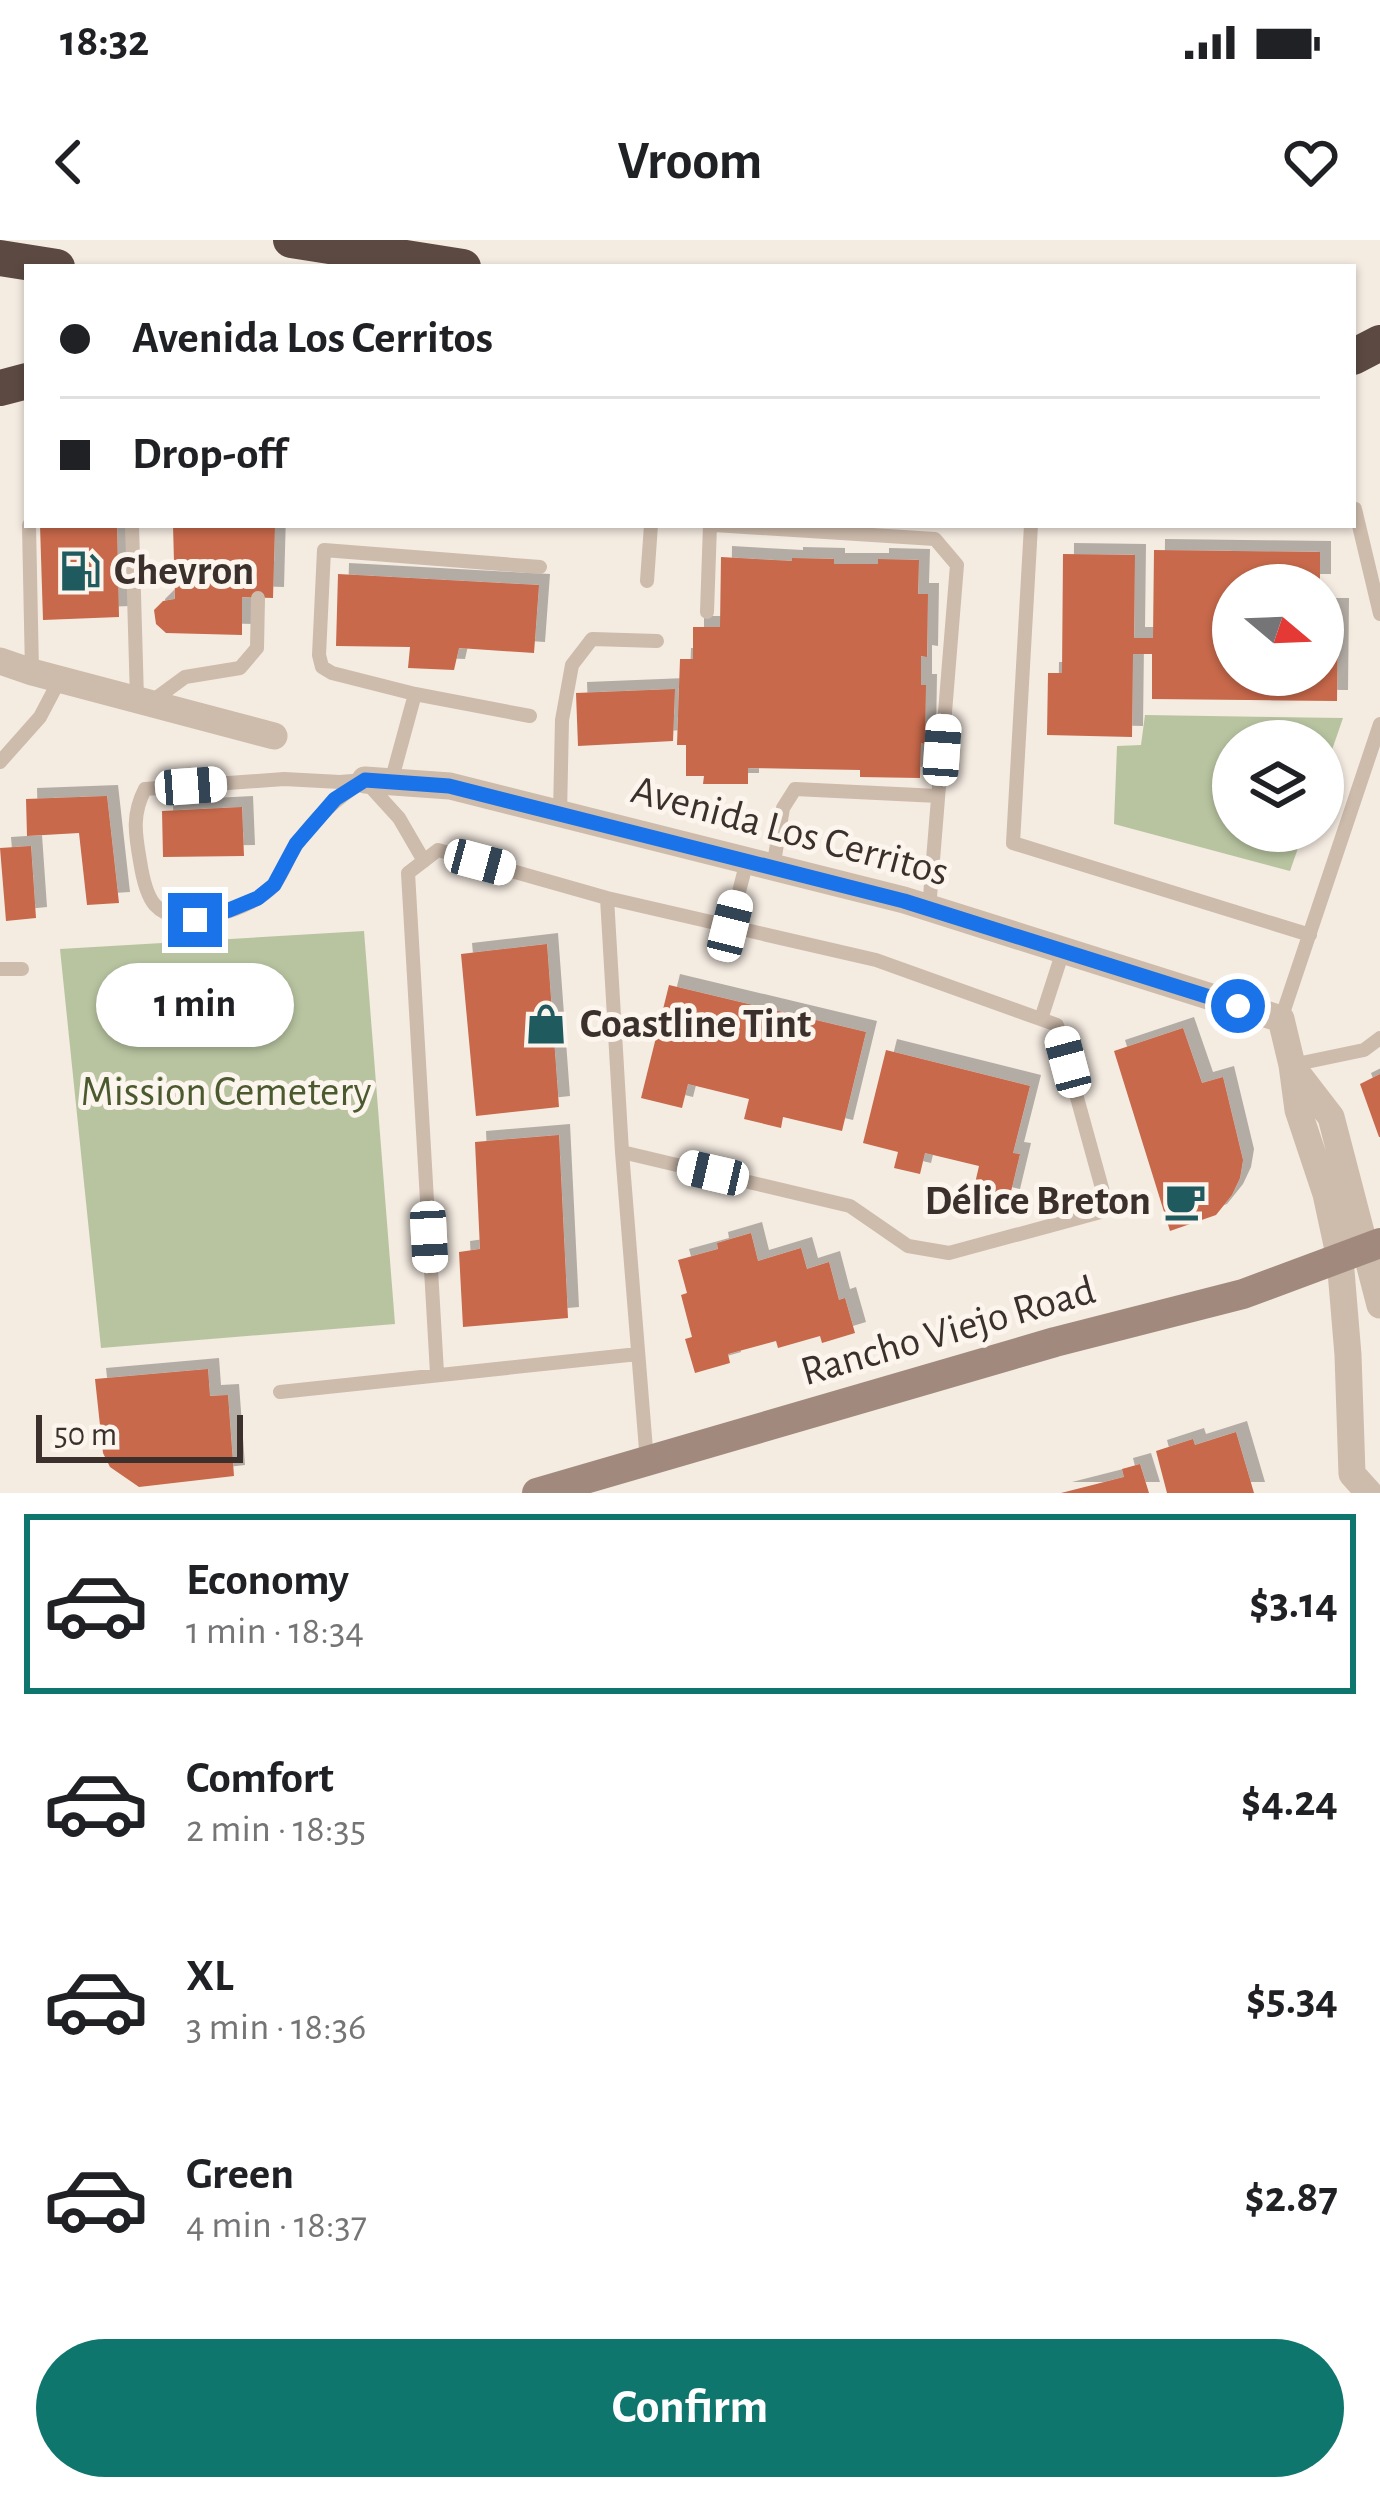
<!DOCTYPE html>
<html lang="en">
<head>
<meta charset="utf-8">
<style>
  :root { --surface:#fff; --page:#f2f2f2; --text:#202124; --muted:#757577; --line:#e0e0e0; --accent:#0f766e }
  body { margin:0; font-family:"Alegreya Sans",sans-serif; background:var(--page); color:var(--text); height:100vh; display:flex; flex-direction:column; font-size:45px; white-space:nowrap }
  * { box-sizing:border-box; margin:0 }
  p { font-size:39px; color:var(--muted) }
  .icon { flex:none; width:66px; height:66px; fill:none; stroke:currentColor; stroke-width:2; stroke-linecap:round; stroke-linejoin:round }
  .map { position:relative; height:1253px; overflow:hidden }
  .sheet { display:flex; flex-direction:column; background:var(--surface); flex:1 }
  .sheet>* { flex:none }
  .top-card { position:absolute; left:24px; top:24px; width:1332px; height:264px; border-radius:0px; box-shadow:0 3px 9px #0004; display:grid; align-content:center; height:264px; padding:0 36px; background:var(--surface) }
  .needle { width:78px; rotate:109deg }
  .fabs { position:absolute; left:1212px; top:324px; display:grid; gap:24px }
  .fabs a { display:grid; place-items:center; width:132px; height:132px; border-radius:50%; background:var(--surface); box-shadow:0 3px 9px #0004; font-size:60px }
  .scale { position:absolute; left:36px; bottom:30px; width:207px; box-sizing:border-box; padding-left:12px; border:6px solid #3b302b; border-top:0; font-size:33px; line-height:42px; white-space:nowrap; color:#3b302b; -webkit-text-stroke:9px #fbf5ee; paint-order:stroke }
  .end { position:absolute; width:54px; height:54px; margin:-27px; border:15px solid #1a73e8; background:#fff; box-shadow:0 0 0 6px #fff }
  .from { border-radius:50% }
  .bubble { position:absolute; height:84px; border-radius:42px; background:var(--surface); box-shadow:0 3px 9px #0004; font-size:39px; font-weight:600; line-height:84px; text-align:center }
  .car { position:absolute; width:36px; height:72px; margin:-36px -18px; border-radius:15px; box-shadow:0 0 9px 3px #0007; background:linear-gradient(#fff 24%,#345 0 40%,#fff 0 76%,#345 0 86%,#fff 0) }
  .top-card b { display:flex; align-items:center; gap:42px; height:114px; font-size:45px }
  .top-card b+b { border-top:3px solid var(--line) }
  .top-card i { width:30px; height:30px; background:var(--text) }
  ul { padding:21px 0 0; list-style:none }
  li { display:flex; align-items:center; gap:36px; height:180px; margin:0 24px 18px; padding:0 12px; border:6px solid transparent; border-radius:0px }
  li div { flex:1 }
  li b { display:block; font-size:45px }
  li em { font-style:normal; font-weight:600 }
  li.selected { border-color:var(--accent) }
  li>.icon { width:108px; height:108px; stroke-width:1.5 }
  .cta { display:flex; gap:24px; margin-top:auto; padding:24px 36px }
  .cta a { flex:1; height:138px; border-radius:72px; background:var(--accent); color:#fff; font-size:48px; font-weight:600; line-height:138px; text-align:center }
  .status { display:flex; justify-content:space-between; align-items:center; height:84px; padding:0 60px; background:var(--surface); direction:ltr }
  .status svg { height:33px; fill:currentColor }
  header { display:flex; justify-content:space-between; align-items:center; height:156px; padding:0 36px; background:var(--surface); font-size:54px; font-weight:600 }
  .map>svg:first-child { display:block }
  .green { fill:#b8c4a0 }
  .building { fill:#c8694b; filter:url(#shadow) }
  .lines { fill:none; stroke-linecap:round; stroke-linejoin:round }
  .service { stroke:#cdbbac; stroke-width:14 }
  .minor { stroke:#cdbbac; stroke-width:27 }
  .secondary { stroke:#a18a7d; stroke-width:30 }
  .motorway { stroke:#5c4a42; stroke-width:36 }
  .route { stroke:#1a73e8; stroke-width:15 }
  .labels { text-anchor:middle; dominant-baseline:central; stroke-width:10; stroke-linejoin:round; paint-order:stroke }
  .poi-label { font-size:42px; font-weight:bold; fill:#3b302b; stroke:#fbf5ee; text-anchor:start }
  .street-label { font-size:42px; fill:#3b302b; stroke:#fbf5ee }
  .park-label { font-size:42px; fill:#4a5a2e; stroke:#fbf5ee }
</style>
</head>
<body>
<div class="status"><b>18:32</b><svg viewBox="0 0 49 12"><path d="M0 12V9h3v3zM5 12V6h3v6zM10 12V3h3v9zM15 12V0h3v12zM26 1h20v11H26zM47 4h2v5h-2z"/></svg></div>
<header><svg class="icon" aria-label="back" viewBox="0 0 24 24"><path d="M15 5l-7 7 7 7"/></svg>Vroom<svg class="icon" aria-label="heart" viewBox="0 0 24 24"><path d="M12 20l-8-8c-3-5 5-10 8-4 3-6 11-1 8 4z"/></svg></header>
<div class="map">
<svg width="1380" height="1253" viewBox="0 0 1380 1253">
  <defs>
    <filter id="shadow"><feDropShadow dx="11" dy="-11" stdDeviation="0" flood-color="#0004"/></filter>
  </defs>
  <rect width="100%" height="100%" fill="#f4ebe1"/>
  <!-- green -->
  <path class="green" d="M1145 475 1343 478 1323 536V501H1233V591H1304L1290 631 1114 584 1117 506 1141 505Z
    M364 691 395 1084 101 1108 60 709Z"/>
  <!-- building -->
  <path class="building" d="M40 285H117L119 377 43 380Z
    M173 285H275L273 358 242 357V395L166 393 156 384 154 370 163 361 175 359Z
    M1154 310 1320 312V345H1233V435H1323V369H1338L1337 461 1152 459V414H1133L1132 497 1047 495 1048 433H1062L1063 314 1135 315 1134 398H1153Z
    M721 317 792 321V318L834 319V324H878V319L919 320 918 354H928L927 417 921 416V445H926L925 504 921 503 920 538 860 537V530L748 528V544H703L704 536H686V505H677L680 419H693V387H720Z
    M338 334 539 345 534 413 459 408 454 430 408 428 410 407 336 406Z
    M675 449 673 501 578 506 576 453Z
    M107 556 119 663 87 665 79 593 27 596 26 559Z
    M242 567 244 616 163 617 162 571Z
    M31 606 36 678 6 681 0 608Z
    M547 704 559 867 476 876 461 714Z
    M669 745 866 792 842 891 783 877 781 888 744 879 749 859 688 844 682 868 641 858Z
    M1183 788 1202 843 1223 837 1243 920 1240 938 1232 955 1216 975 1170 991 1114 811Z
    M886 810 1030 846 1013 913 1020 914 1009 960 973 952 979 926 925 913 920 934 894 928 898 912 863 903Z
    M1380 834V897H1379L1360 844Z
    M559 895 568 1078 463 1087 459 1012 480 1009 475 902Z
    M751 993 758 1021 801 1008 807 1029 829 1022 839 1060 845 1058 855 1093 822 1103 820 1096 778 1108 776 1101 728 1114 730 1123 695 1133 685 1099 692 1097 681 1055 687 1053 678 1020 718 1009 717 1003Z
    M208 1129 210 1156 228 1155 234 1236 139 1247 110 1227 103 1213 95 1139Z
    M1236 1192 1254 1253H1167L1156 1211 1193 1199 1195 1205Z
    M1140 1224 1149 1253H1061L1124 1237 1122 1229Z"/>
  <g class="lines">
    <!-- service -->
    <path class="service" d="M1353 269H1355L1380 374
      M29 285 32 432
      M132 285 137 459
      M714 285 935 299 957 325 929 669
      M1031 285 1013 603 1310 695
      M647 341 651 285
      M707 372 710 285
      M415 454 530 476
      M151 462 185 437 240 428 257 408 258 358
      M0 522 40 477 60 439
      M284 539 340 542 365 540C338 557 315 577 297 604 288 616 284 633 274 645 253 670 180 693 155 665 146 655 142 634 140 621 135 593 132 574 145 549Z
      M391 542 415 454 332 433 322 427 319 415 324 310 540 327
      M368 544 399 578 424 621
      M560 574 562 480 572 425 592 399 657 401
      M773 628 783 568 795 549 938 556
      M607 658 876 720 1057 785 1108 970 949 1013 908 1006 850 966 622 912
      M730 686 747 621
      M0 729H22
      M1041 779 1063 711
      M1281 779 1380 484
      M1292 825 1364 810 1380 798
      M437 1133 408 633 438 610 607 658 622 912 647 1222
      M280 1152 638 1114"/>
    <!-- minor -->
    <path class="minor" d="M0 421 32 432 274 496
      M365 540 450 546 904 660 1281 779 1292 825 1298 870 1326 954 1340 1019 1348 1115 1352 1234 1369 1253
      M1294 829 1331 877 1380 1065"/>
    <!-- secondary -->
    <path class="secondary" d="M537 1253 1055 1102 1243 1054 1380 1003"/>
    <!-- motorway -->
    <path class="motorway" d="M291 0 463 27
      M0 18 57 27
      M1353 117 1380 103
      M0 148 27 141"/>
  </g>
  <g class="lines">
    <!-- route -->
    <path class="route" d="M195 680 229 670 258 658 274 645 296 604 335 559 365 540 449 546 904 661 1238 766"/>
  </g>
  <!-- icons -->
  <defs>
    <g id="fuel-bare" transform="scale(3.24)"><path d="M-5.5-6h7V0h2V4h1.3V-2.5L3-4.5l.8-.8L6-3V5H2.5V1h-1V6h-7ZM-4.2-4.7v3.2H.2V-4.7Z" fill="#1f5a5e" stroke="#fbf5ee" stroke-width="2.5" paint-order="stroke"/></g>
    <g id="shop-bare" transform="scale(3.24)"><path d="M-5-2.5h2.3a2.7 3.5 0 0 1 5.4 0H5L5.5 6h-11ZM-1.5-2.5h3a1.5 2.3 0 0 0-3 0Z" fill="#1f5a5e" stroke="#fbf5ee" stroke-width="2.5" paint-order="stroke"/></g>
    <g id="cafe-bare" transform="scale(3.24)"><path d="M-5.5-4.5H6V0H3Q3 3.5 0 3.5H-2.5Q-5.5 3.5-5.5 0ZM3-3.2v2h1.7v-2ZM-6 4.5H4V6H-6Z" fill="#1f5a5e" stroke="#fbf5ee" stroke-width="2.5" paint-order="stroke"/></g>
  </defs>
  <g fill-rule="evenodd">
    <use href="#fuel-bare" x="80" y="331"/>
    <use href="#shop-bare" x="546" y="784"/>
    <use href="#cafe-bare" x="1185" y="961"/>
  </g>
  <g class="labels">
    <!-- poi labels -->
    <g class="poi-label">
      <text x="114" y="331">Chevron</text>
      <text x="580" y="784">Coastline Tint</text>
      <text x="1151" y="961" text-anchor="end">Délice Breton</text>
    </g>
    <!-- street labels -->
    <g class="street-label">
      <text transform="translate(790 591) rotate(15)">Avenida Los Cerritos</text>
      <text transform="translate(948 1091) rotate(-16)">Rancho Viejo Road</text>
    </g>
    <!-- park labels -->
    <g class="park-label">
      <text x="226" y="852">Mission Cemetery</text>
    </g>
  </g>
</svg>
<div class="fabs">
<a><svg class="needle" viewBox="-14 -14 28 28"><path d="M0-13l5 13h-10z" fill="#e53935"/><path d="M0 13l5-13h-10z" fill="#757577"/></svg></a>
<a><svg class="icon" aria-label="layers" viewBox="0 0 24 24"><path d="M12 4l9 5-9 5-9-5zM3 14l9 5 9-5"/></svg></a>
</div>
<div class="scale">50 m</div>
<i class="end from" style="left:1238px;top:766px"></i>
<i class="end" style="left:195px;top:680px"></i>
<div class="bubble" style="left:96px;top:723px;width:198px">1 min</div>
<i class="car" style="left:942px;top:510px;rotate:4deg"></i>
<i class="car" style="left:191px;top:546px;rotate:86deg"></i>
<i class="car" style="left:480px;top:622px;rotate:105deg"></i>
<i class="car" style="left:730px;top:686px;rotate:14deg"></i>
<i class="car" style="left:1068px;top:822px;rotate:345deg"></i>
<i class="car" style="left:713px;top:933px;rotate:283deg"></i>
<i class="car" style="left:429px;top:997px;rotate:177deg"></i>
<div class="top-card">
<b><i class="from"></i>Avenida Los Cerritos</b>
<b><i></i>Drop-off</b>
</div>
</div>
<section class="sheet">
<ul>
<li class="selected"><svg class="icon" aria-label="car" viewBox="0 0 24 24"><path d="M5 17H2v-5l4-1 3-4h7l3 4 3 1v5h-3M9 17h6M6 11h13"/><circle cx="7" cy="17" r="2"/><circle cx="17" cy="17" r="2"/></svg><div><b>Economy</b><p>1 min · 18:34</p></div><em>$3.14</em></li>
<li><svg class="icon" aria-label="car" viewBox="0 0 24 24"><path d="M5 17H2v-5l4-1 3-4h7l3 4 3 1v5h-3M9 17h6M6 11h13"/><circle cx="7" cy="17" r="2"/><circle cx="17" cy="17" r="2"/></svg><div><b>Comfort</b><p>2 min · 18:35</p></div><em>$4.24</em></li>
<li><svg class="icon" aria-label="car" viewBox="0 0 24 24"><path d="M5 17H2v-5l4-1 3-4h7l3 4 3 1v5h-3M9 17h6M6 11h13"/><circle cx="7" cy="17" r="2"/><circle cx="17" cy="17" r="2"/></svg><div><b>XL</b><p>3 min · 18:36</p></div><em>$5.34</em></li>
<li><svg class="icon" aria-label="car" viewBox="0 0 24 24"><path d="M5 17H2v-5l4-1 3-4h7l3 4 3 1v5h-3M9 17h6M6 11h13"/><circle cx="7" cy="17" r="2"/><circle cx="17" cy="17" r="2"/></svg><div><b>Green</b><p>4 min · 18:37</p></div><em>$2.87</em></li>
</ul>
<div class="cta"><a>Confirm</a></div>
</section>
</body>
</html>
